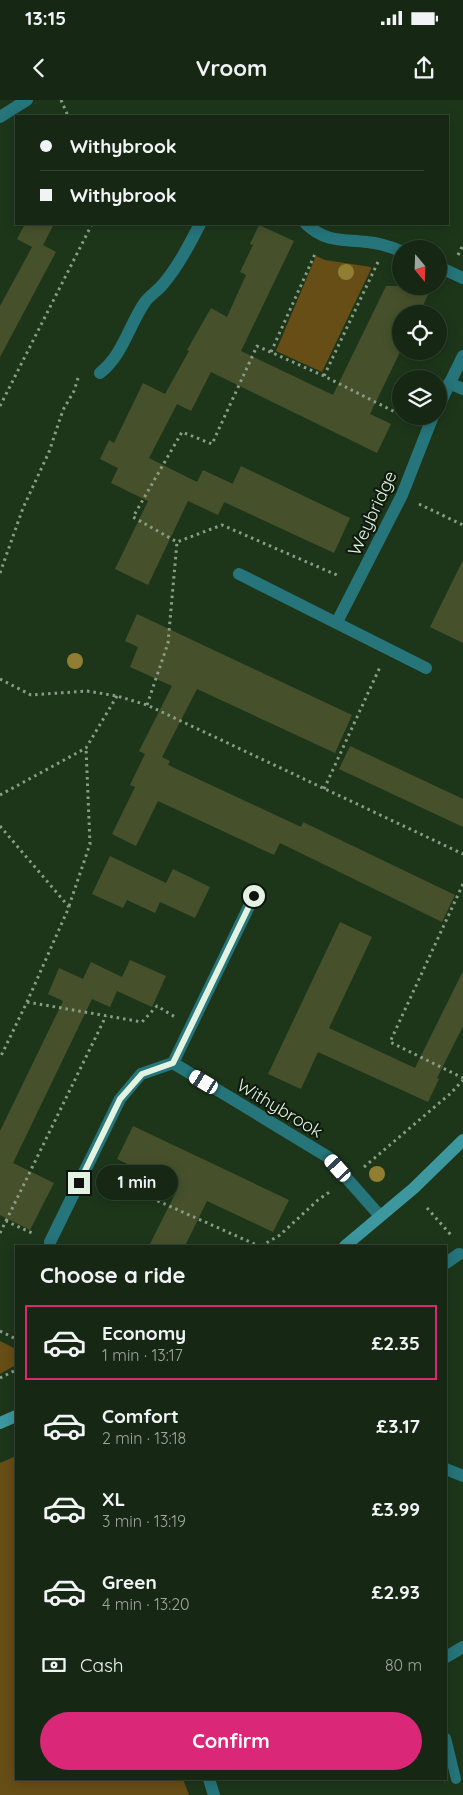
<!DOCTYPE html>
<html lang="en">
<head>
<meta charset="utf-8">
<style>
  :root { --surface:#162814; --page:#1f301d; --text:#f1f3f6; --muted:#9ea6a0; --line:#354434; --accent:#db2777 }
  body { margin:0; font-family:Quicksand,sans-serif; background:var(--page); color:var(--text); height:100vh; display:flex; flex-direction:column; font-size:19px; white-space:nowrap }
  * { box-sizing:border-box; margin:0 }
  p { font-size:16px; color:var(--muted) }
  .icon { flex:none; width:28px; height:28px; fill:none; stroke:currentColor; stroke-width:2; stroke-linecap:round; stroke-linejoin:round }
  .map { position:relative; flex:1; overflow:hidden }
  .details { position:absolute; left:15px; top:1145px; width:432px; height:535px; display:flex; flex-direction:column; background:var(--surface); border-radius:0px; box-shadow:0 2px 12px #0003,0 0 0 1px var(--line) }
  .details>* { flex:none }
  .banner { position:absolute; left:15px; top:15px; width:434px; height:110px; border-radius:0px; box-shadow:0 2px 12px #0003,0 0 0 1px var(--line); display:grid; align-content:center; height:110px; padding:0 25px; background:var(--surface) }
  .needle { width:32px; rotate:161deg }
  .fabs { position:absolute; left:392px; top:140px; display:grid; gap:10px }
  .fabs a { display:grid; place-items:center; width:55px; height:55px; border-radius:50%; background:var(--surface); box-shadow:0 2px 12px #0003,0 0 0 1px var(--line); font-size:25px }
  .end { position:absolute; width:22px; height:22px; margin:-11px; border:6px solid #e3f3e1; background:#111; box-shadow:0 0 0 2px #111 }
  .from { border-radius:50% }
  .bubble { position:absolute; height:35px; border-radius:18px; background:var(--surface); box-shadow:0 2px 12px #0003,0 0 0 1px var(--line); font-size:16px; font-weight:700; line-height:35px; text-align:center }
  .car { position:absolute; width:15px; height:30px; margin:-15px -8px; border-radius:6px; box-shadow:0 0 4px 1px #0007; background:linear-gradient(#fff 24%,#345 0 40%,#fff 0 76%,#345 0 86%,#fff 0) }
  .banner b { display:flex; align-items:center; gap:18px; height:48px; font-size:19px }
  .banner b+b { border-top:1px solid var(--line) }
  .banner i { width:12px; height:12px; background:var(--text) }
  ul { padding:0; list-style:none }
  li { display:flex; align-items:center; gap:15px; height:75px; margin:0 10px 8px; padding:0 15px; border:2px solid transparent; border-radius:0px }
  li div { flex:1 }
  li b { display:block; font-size:19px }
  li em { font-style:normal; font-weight:700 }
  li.on { border-color:var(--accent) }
  li>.icon { width:45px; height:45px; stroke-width:1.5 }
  h2 { padding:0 25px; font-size:22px; line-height:60px }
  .pay { display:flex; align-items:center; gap:12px; height:55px; padding:0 25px; font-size:19px }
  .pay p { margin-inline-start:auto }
  .button { display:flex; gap:10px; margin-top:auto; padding:10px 25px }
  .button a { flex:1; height:58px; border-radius:30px; background:var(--accent); color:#fff; font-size:20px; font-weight:700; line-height:58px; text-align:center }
  .status { display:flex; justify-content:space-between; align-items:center; height:35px; padding:0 25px; background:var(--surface); direction:ltr }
  .status svg { height:14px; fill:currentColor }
  header { display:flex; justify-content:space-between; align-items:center; height:65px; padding:0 25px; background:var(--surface); font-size:22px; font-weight:700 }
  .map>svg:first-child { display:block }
  .green { fill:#674d16 }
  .building { fill:#46512c }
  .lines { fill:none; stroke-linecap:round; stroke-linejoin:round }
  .path { stroke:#899d86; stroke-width:3; stroke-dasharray:2.5 4; stroke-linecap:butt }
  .lane { stroke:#25757b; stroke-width:10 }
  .street { stroke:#25757b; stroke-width:12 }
  .secondary { stroke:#3c979e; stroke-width:12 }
  .tree { fill:#927e32 }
  .route { stroke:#e3f3e1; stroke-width:6 }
  .labels { text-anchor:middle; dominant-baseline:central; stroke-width:4.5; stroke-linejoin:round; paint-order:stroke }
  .street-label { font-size:18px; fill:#e3f3e1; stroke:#0f1b0e }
</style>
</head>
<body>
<div class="status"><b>13:15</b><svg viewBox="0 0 49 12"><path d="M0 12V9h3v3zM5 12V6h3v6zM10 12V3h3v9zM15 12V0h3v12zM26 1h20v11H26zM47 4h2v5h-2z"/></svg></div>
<header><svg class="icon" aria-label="back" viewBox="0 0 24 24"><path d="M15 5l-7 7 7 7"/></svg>Vroom<svg class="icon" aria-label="share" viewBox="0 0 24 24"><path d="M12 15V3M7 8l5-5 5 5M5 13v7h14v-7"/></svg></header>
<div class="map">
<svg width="463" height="1695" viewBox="0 0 463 1695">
  <rect width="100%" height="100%" fill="#1d361a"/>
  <!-- green -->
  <path class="green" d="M316 156 325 160 371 167V169L322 272 276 251Z
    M0 1241 16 1249V1265L0 1274Z
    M16 1356V1679H183L189 1695H0V1363Z"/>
  <!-- building -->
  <path class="building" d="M25 124H54L43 145 56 152 0 257V206L32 147 17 139Z
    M259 125 294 141 241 251 333 295 386 186H432L419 214H401V250L370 314 391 324 377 353 211 272 191 311 177 304 149 358 197 382 203 370 233 384 218 415 188 401 148 485 115 469 148 401 111 383 118 368 100 359 109 340 114 343 143 283 165 294 189 251 187 250 211 208 227 217 246 175 240 172 253 145 250 144Z
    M241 366 350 418 334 453 224 402Z
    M463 460V543L430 527Z
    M137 514 352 615 335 653 197 589 162 657 170 661 168 665 301 727 303 722 455 795 442 822 280 743 274 755 158 701 136 746 112 734 135 687 130 685 145 654 139 651 172 586 130 567 138 547 125 541Z
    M350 646 463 699V727L339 669Z
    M110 756 166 783 173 769 210 787 195 818 160 802 155 813 127 800 123 808 92 794Z
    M340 822 372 837 329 928 415 968 463 871V926L437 978 439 979 428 1002 318 952 301 989 268 974Z
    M130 860 166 876 152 907 117 891 110 907 92 899 13 1063 54 1083 30 1130 0 1115V1031L63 901 48 894 59 868 83 879 91 862 122 877Z
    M133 1026 289 1100 273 1132 207 1101 185 1146H149L178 1088 117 1059Z"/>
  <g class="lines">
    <!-- path -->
    <path class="path" d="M61 0 68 16
      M458 155 463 145
      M378 162 324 276 401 315
      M271 252 315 154
      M324 276 257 246 212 344 182 332 133 417 177 442 222 425 339 476
      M0 306 92 124
      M404 316 412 320
      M419 404 463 425
      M0 473 23 408 49 352 63 310 74 291 79 275
      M0 579 31 595 87 591 117 596 147 605 463 754
      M147 605 168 543 177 442
      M324 689 380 567
      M0 695 86 648 117 596
      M0 726 69 807 27 902 0 958
      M463 784 390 942 463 978
      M69 806 90 744 86 648
      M27 902 142 922 157 906 175 917
      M364 1067 451 993 463 980
      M104 1077 259 1146
      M427 1108 451 1135
      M6 1121 106 916
      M0 1133 6 1121 32 1133
      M261 1146 280 1135 318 1100 331 1091
      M0 1231 16 1239
      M0 1278 16 1270"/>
    <!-- lane -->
    <path class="lane" d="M446 1638 456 1679"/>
    <!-- street -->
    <path class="street" d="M0 17 27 0
      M306 124C327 143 342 139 367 142 379 143 391 147 401 151
      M439 167 463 178
      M100 273C123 255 129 225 145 202 150 195 159 190 164 183 179 165 189 145 200 124
      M449 283 463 289
      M439 305 463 256
      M239 474 426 568
      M337 522 402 395 433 316
      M173 963 328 1057 380 1116
      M50 1142 120 999 141 974 173 963 254 796
      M446 1163 459 1154
      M446 1369 463 1376
      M446 1557 463 1547
      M209 1679 214 1695"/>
    <!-- secondary -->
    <path class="secondary" d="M345 1146 414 1088 463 1040
      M0 1323 16 1316"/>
  </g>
  <!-- trees -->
  <g class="tree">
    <circle cx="346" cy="172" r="8"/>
    <circle cx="75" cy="561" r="8"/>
    <circle cx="377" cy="1074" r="8"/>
  </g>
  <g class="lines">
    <!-- route -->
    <path class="route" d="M79 1083 120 999 142 974 173 963 254 796"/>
  </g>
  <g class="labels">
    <!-- street labels -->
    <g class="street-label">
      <text transform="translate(372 413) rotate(-65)">Weybridge</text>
      <text transform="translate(280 1008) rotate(31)">Withybrook</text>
    </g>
  </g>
</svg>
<div class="fabs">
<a><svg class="needle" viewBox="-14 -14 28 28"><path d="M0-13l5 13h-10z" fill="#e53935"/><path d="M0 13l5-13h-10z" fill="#9ea6a0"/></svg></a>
<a><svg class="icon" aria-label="locate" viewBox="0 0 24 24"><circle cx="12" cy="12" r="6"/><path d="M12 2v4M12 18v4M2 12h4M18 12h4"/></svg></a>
<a><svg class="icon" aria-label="layers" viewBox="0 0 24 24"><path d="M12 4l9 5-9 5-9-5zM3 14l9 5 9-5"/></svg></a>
</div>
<i class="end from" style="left:254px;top:796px"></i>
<i class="end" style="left:79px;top:1083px"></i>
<div class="bubble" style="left:96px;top:1065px;width:82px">1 min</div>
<i class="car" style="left:204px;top:982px;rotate:301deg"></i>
<i class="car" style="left:338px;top:1068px;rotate:318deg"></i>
<div class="banner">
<b><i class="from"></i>Withybrook</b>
<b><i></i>Withybrook</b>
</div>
<section class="details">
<h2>Choose a ride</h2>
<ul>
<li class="on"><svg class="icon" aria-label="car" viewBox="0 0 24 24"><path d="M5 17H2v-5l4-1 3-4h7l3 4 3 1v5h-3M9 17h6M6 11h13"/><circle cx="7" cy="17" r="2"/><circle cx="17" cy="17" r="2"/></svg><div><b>Economy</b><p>1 min · 13:17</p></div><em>£2.35</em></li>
<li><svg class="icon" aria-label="car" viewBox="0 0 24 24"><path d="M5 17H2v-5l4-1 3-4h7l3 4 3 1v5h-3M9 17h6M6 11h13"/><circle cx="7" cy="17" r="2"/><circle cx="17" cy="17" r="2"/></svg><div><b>Comfort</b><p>2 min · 13:18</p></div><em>£3.17</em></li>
<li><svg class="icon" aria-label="car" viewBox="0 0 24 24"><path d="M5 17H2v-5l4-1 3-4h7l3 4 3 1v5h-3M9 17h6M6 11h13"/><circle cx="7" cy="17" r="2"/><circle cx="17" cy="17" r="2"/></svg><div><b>XL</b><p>3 min · 13:19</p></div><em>£3.99</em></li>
<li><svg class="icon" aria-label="car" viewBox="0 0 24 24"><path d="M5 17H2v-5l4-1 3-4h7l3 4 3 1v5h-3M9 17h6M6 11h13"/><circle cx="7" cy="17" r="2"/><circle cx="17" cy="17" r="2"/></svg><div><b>Green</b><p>4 min · 13:20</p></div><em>£2.93</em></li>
</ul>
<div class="pay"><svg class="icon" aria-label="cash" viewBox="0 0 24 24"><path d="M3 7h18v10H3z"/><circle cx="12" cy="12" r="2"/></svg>Cash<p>80 m</p></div>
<div class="button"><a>Confirm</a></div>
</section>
</div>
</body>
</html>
